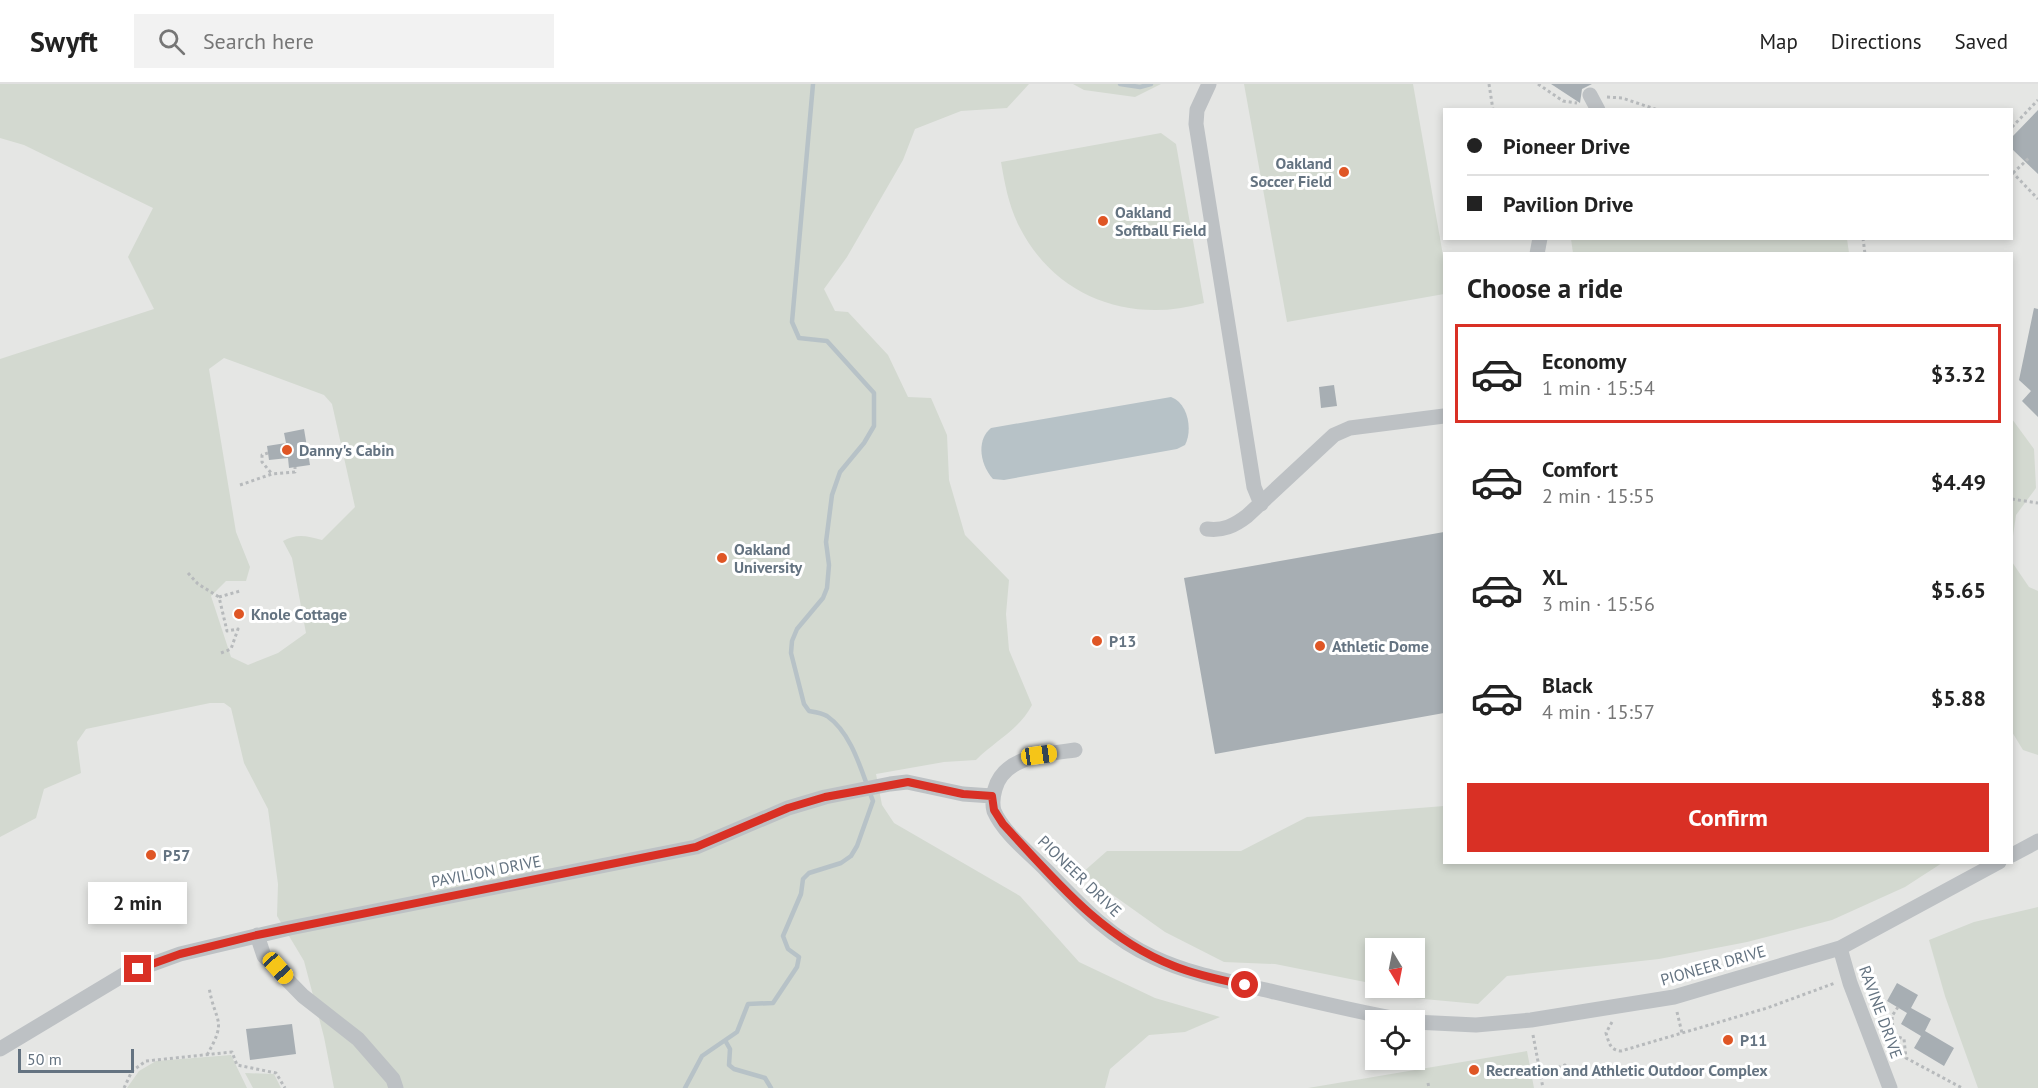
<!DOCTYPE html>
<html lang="en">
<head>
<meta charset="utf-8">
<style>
  :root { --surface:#fff; --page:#f2f2f2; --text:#222; --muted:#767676; --line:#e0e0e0; --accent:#d93025 }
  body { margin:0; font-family:"PT Sans",sans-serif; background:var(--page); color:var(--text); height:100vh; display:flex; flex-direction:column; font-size:22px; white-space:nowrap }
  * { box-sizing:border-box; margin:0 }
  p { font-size:20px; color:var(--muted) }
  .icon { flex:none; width:33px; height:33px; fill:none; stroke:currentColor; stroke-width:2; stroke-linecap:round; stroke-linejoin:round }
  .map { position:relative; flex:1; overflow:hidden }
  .panel { position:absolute; left:1443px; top:168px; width:570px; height:612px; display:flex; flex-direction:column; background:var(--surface); border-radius:0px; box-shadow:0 3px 9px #0003 }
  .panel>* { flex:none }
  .guide { position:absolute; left:1443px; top:24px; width:570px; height:132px; border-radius:0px; box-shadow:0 3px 9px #0003; display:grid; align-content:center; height:132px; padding:0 24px; background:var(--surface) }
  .needle { width:39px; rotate:170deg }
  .buttons { position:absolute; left:1365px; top:854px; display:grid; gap:12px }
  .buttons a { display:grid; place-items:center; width:60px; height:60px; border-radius:0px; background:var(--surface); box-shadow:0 3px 9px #0003; font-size:30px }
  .scale { position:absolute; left:18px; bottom:15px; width:116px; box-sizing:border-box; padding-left:6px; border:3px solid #647381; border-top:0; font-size:16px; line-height:21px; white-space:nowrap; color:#647381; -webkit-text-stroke:4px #fff; paint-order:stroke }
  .end { position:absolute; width:27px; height:27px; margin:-14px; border:8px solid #d93025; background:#fff; box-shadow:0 0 0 3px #fff }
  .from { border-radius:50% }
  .bubble { position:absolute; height:42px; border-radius:0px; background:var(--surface); box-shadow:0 3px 9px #0003; font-size:20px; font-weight:700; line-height:42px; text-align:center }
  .car { position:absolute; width:18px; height:36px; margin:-18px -9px; border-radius:8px; box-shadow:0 0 4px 2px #0007; background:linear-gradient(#f5c518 24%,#345 0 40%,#f5c518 0 76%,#345 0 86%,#f5c518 0) }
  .guide b { display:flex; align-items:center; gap:21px; height:57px; font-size:22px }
  .guide b+b { border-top:2px solid var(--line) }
  .guide i { width:15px; height:15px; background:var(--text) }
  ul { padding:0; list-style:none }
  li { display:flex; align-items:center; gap:18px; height:99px; margin:0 12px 9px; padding:0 12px; border:3px solid transparent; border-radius:0px }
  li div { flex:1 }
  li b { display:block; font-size:22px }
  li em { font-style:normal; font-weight:700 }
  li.current { border-color:var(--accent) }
  li>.icon { width:54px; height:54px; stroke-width:1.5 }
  h2 { padding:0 24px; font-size:27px; line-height:72px }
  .cta { display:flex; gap:12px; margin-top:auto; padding:12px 24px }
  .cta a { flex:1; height:69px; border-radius:0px; background:var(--accent); color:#fff; font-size:24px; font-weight:700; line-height:69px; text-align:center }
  header { display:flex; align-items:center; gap:36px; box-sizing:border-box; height:84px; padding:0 30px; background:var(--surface); border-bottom:2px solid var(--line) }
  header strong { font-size:28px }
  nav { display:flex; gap:33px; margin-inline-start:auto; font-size:21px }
  .search { width:420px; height:54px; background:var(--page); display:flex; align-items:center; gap:15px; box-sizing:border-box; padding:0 21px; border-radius:0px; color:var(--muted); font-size:22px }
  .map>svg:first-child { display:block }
  .built { fill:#e5e6e4; fill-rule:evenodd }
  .green { fill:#d3d9d0; fill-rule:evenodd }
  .water { fill:#b7c2c7 }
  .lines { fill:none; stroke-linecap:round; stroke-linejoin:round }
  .stream { stroke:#b7c2c7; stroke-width:4.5 }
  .building { fill:#a7aeb3 }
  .path { stroke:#b7babc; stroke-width:3; stroke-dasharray:3 3; stroke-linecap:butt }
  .minor { stroke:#bdc1c4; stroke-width:15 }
  .route { stroke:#d93025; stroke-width:8 }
  .poi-dot { fill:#df5625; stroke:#fff; stroke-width:2 }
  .labels { text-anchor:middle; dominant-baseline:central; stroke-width:6; stroke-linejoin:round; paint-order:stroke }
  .poi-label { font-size:16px; font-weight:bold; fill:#647381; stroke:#fff; text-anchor:start }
  .street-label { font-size:16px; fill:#647381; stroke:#fff }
</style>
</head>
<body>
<header>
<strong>Swyft</strong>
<div class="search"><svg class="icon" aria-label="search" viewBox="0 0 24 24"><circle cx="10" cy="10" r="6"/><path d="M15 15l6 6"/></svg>Search here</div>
<nav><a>Map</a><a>Directions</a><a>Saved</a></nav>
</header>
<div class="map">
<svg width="2038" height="1004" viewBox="0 0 2038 1004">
  <rect width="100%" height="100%" fill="#f4f4f0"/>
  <!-- built -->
  <path class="built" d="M0 0H2038V1004H0ZM1444 26H2012V154H1444ZM1444 170H2012V778H1444ZM1376 864H1414V903H1376ZM1376 936H1414V975H1376Z"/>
  <!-- green -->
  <path class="green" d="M0 0H1029L1007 24 961 27 915 45 903 76 847 173 824 205 835 227 848 228 888 271 908 313 931 314 947 351 949 396 965 451 1009 496 1006 530 1009 566 1032 621C1020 645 995 657 976 676L944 678 876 690 882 721 894 739 1020 812 1079 878 1155 914 1220 933 1185 948 1149 951 1110 985 1105 1004H334L324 953 304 877 277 832 278 800 268 725 244 679 231 624 224 619H210L86 645 77 658 81 689 44 705 36 734 0 753V275L154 225 128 173 153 124 24 61 0 54ZM224 274 324 311 332 320 355 423 322 456C307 452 297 449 283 457L292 474 306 549 278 569 248 581 231 573 211 512 226 497H246L250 483 236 448 209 285Z
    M1073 0H1161L1135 13 1084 6Z
    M1244 0H1413L1444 177V210L1287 238Z
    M1161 49 1176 60 1204 219C1131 240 1056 214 1020 144 1009 123 1005 101 1001 78Z
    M1571 155H1847L1849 169H1573Z
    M2012 335 2034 365 2036 404 2016 431 2012 459Z
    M2012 478 2029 503 2038 507V671L2023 666 2012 648Z
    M1444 722V778L1942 779 1905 803 1832 836 1747 858 1659 875 1507 892 1478 920 1413 914 1383 903H1414V864H1376L1375 900 1275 880 1224 878 1165 848 1082 789 1107 767H1241L1307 733Z
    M2038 823V1004H1978L1945 912 1929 856 1974 838Z
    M1527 967 1534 1004H1308Z
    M231 971 247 1004H127L139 987 156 977Z
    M245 989 274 990 281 1004H253Z"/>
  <!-- water -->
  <path class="water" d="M1171 313C1188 319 1193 346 1185 361L1177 365 1004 396 993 395C980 381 976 356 991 344Z"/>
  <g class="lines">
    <!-- stream -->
    <path class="stream" d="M1120 0 1140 3 1151 0
      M726 958 730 965 729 981 734 985 765 994 771 1004
      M685 1004 702 972 737 948 748 920 773 919 797 883 799 873 788 865 783 852 801 810 803 795 809 789 841 779 851 772 857 762 873 717C862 690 853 650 827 632 822 629 815 628 809 627L804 620 791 569 792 557 797 545 823 514 827 504 829 481 826 458 832 411 840 388 864 359 874 342V309L827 257 799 254 792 238 813 0"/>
  </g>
  <!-- building -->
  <path class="building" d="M1551 0H1592L1582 5 1580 19Z
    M2038 26V90L2012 65V53Z
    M2034 224 2038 225V333L2022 317 2031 307 2019 296Z
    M1334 301 1337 322 1321 324 1319 303Z
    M304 345 310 381 289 384 288 374 269 376 267 362 286 359 284 349Z
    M1444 448V629L1215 670 1184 494Z
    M1897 899 1918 911 1911 924 1931 935 1925 947 1954 964 1944 982 1914 964 1921 952 1901 940 1907 929 1887 917Z
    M292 940 296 970 250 976 246 945Z"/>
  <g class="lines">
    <!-- path -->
    <path class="path" d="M1489 0 1493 26
      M1538 0 1563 17 1577 19
      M1607 13 1622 14 1658 26
      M2012 43 2038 16
      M2012 88 2038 115
      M2013 89 2029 74
      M1863 154 1865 170
      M268 369 262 371V378L272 390
      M240 401 272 390 295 388V383
      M2012 415 2038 419
      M188 489 198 500 219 513
      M221 569 231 565 238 545 227 547 219 513 240 507
      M1898 923 1892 932 1893 951 1904 955 1906 974 1962 1004
      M1677 928 1682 949
      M1612 938 1606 949C1609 959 1610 966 1621 967L1767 924 1835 899
      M1533 951 1543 1004
      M207 971C228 934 215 940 209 903
      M1541 990 1565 981 1568 986
      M1428 999 1429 1004
      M124 1004 132 987 146 977 232 968 237 981 276 989 285 1004"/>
    <!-- minor -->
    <path class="minor" d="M1209 0 1197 26 1196 40 1254 403 1261 420
      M1590 11 1598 26
      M1537 170 1540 154
      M1207 445C1223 447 1234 442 1247 432L1334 351 1350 344 1444 332
      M1075 666C1046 670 1004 672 995 705 993 712 992 720 994 727 1004 750 1031 770 1048 788 1080 821 1110 854 1153 873 1189 890 1228 897 1266 906 1312 917 1357 928 1403 936
      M2012 771 2038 757
      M257 851 264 872 303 912 358 955 393 995 396 1004
      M1840 864 1850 899 1890 1004
      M1414 938 1476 941 1531 936 1674 913 1840 864 1999 778
      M0 965 125 890 180 870 290 844 696 763 788 724 825 713 890 700 907 698 963 710 992 712"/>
  </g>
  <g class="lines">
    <!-- route -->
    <path class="route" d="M138 885 180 870 257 851 696 763 788 724 825 713 908 698 963 710 992 712 994 726 1003 740C1054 795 1102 854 1174 882 1196 891 1221 896 1245 901"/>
  </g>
  <!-- markers -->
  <g class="poi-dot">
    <circle cx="1344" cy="88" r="6"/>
    <circle cx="1103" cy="137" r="6"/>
    <circle cx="287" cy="366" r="6"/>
    <circle cx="722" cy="474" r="6"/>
    <circle cx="239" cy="530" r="6"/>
    <circle cx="1097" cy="557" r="6"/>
    <circle cx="1320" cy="562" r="6"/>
    <circle cx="151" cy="771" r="6"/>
    <circle cx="1728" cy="956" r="6"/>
    <circle cx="1474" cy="986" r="6"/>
  </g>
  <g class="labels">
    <!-- poi labels -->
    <g class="poi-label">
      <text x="1332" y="79" text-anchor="end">Oakland<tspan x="1332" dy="18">Soccer Field</tspan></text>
      <text x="1115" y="128">Oakland<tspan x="1115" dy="18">Softball Field</tspan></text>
      <text x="299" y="366">Danny's Cabin</text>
      <text x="734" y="465">Oakland<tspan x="734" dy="18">University</tspan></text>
      <text x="251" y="530">Knole Cottage</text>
      <text x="1109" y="557">P13</text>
      <text x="1332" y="562">Athletic Dome</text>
      <text x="163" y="771">P57</text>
      <text x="1740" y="956">P11</text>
      <text x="1486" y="986">Recreation and Athletic Outdoor Complex</text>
    </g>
    <!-- street labels -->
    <g class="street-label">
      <text transform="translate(486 787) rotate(-11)">PAVILION DRIVE</text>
      <text transform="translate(1080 792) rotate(44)">PIONEER DRIVE</text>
      <text transform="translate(1713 881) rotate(-16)">PIONEER DRIVE</text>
      <text transform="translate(1881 928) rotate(70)">RAVINE DRIVE</text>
    </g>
  </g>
</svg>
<div class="buttons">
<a><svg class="needle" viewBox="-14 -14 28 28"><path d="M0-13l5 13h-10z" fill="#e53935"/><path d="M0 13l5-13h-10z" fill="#767676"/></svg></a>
<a><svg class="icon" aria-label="locate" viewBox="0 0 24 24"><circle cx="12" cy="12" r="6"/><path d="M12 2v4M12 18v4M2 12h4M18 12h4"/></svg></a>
</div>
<div class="scale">50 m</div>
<i class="end from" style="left:1245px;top:901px"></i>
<i class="end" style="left:138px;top:885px"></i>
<div class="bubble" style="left:88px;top:798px;width:99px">2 min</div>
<i class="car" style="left:1039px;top:671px;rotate:82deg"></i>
<i class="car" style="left:278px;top:884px;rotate:138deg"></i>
<div class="guide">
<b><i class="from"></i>Pioneer Drive</b>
<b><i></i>Pavilion Drive</b>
</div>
<section class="panel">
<h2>Choose a ride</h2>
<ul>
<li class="current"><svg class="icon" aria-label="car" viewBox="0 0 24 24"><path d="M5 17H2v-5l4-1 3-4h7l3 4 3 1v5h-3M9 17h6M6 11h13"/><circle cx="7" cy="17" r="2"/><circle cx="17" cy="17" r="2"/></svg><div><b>Economy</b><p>1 min · 15:54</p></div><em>$3.32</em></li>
<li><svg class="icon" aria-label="car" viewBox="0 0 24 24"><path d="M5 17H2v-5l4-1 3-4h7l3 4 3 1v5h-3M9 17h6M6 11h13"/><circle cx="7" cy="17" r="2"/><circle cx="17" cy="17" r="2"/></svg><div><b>Comfort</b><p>2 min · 15:55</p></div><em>$4.49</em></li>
<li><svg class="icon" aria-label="car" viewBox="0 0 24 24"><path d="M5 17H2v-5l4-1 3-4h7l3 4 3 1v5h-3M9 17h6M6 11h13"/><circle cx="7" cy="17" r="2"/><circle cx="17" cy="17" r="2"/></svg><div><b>XL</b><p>3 min · 15:56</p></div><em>$5.65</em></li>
<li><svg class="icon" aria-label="car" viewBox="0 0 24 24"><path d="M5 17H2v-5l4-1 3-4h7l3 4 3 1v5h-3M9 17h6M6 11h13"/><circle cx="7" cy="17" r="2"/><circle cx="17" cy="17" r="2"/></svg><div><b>Black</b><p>4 min · 15:57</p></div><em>$5.88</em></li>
</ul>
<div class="cta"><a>Confirm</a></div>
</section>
</div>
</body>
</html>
